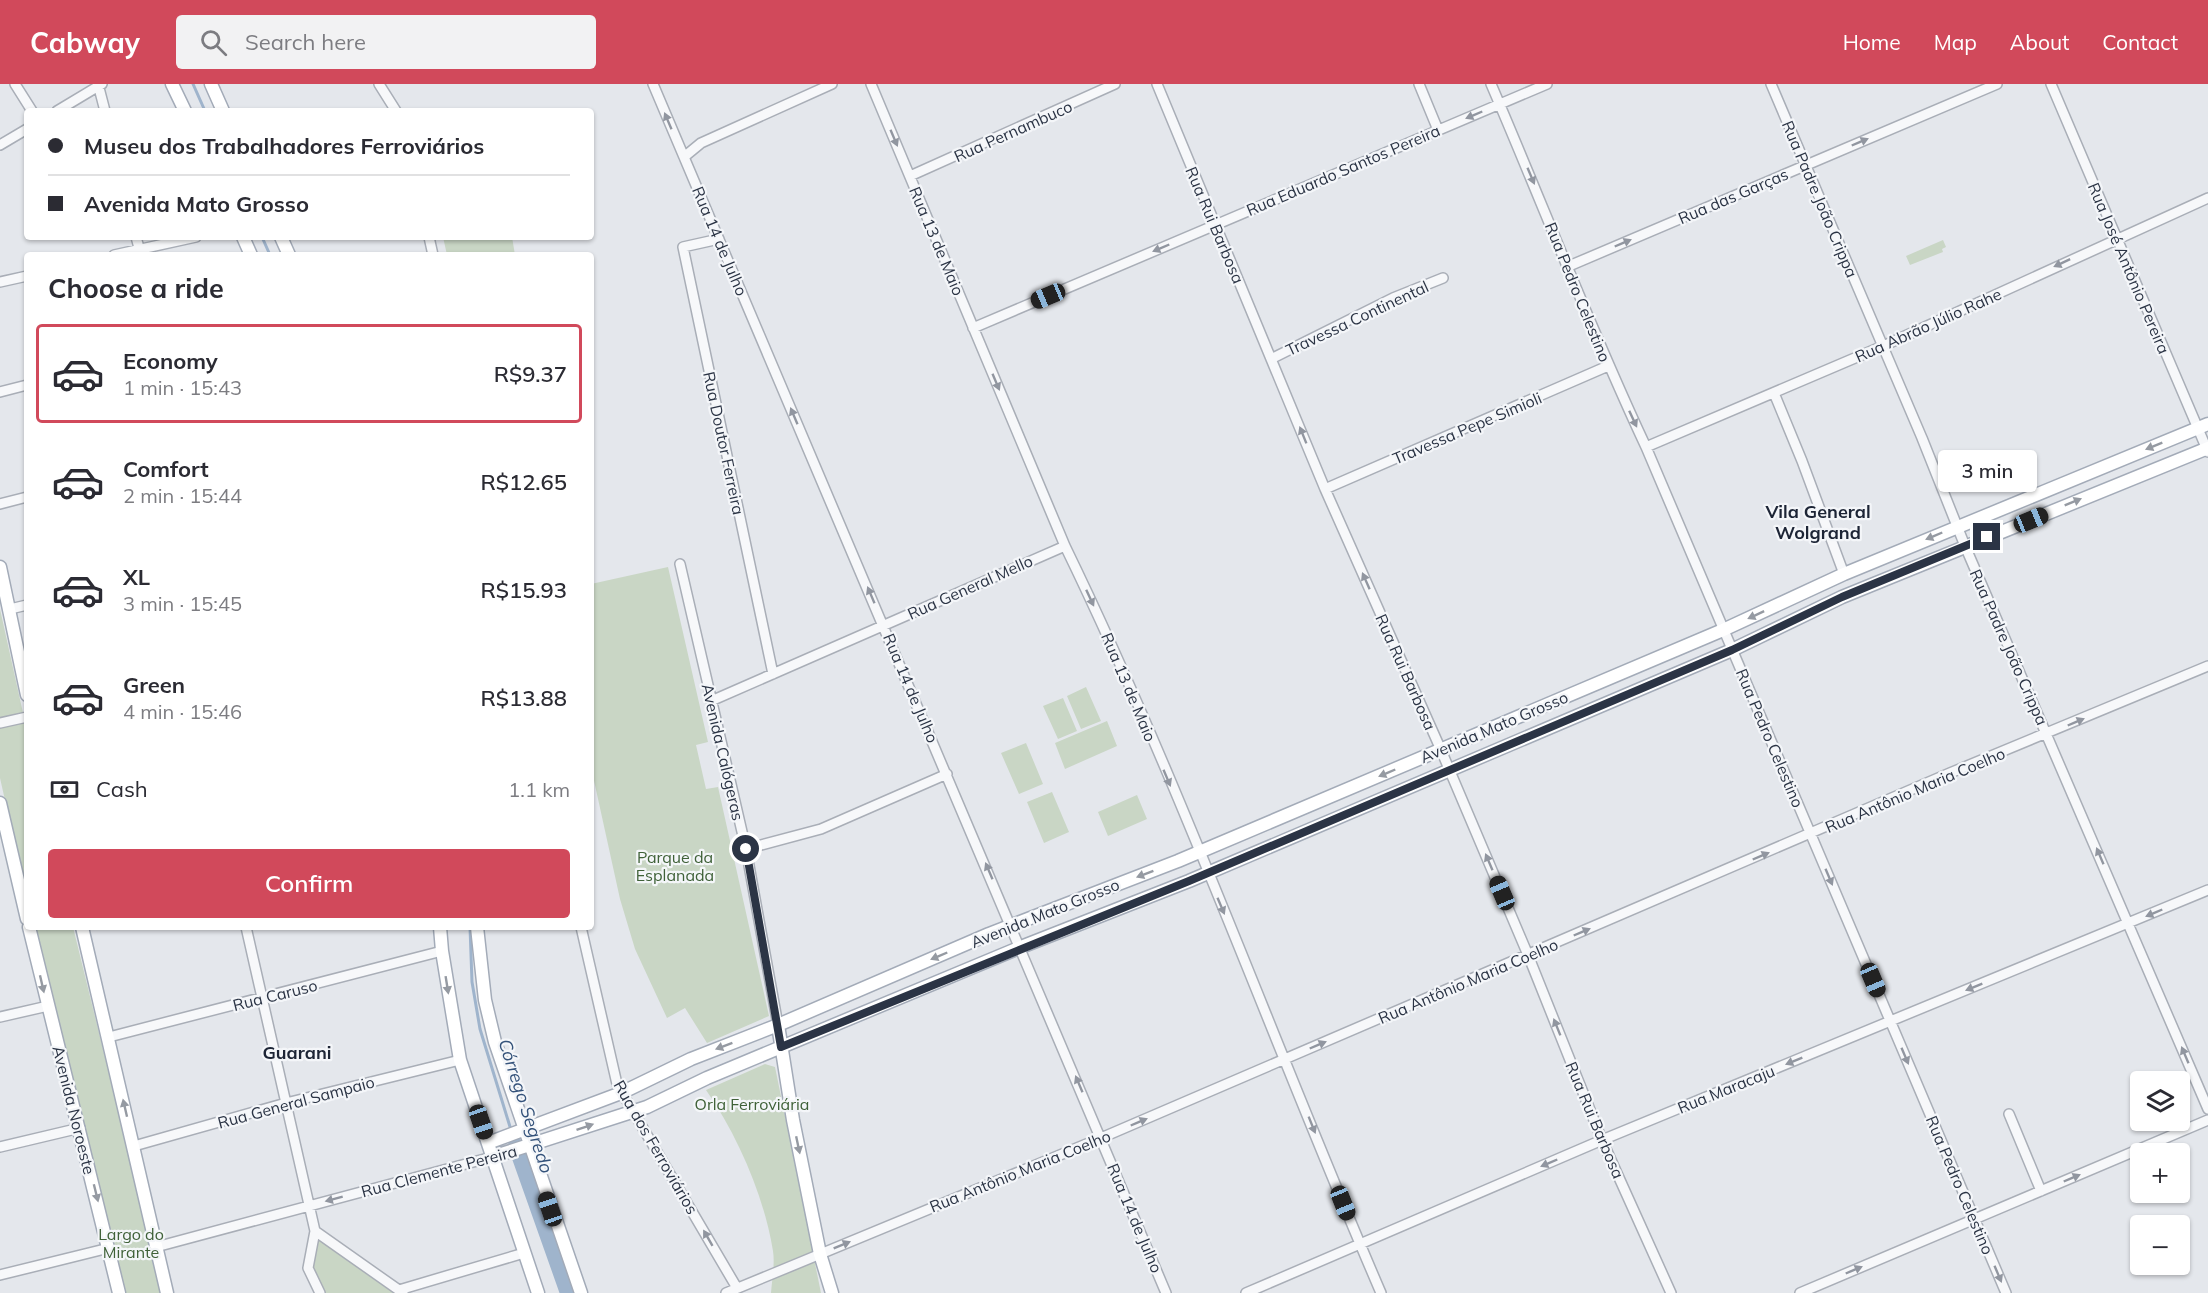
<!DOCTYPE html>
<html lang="en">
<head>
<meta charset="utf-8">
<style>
  :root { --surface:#fff; --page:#f2f2f3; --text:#2b2b33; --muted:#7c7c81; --line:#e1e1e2; --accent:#d1495b }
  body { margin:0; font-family:Mulish,sans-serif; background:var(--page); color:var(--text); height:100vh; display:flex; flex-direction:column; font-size:22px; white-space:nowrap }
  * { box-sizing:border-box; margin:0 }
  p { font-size:20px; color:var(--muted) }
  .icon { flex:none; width:33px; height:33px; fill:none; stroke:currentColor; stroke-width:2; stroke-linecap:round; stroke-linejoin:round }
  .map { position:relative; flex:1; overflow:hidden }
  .sheet { position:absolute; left:24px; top:168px; width:570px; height:678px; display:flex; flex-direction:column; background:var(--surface); border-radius:6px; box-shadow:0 2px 4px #0004 }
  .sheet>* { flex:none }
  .guide { position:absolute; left:24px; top:24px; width:570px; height:132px; border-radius:6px; box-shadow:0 2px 4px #0004; display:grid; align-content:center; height:132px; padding:0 24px; background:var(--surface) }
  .controls { position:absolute; left:2130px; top:987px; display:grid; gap:12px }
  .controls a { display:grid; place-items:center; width:60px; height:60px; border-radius:6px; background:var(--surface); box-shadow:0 2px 4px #0004; font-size:30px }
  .end { position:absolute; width:27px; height:27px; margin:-14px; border:8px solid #2b3445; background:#fff; box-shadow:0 0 0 3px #fff }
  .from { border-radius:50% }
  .bubble { position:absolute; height:42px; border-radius:6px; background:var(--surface); box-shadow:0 2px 4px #0004; font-size:20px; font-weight:600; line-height:42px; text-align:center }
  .car { position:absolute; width:18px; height:36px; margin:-18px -9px; border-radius:8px; box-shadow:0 0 4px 2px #0007; background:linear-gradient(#222 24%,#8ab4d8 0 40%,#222 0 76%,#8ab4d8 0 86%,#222 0) }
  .guide b { display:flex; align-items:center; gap:21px; height:57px; font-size:22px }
  .guide b+b { border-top:2px solid var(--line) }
  .guide i { width:15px; height:15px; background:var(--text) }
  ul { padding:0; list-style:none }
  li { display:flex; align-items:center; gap:18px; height:99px; margin:0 12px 9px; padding:0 12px; border:3px solid transparent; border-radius:6px }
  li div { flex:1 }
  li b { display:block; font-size:22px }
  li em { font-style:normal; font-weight:600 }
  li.current { border-color:var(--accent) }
  li>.icon { width:54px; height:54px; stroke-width:1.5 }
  h2 { padding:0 24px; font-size:27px; line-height:72px }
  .pay { display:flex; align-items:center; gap:15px; height:66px; padding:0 24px; font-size:22px }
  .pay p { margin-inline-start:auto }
  .button { display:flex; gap:12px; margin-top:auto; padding:12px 24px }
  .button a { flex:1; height:69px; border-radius:6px; background:var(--accent); color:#fff; font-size:24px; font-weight:600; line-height:69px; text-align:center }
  header { display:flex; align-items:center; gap:36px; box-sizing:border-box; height:84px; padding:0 30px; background:var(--accent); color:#fff }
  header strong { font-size:28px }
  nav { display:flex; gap:33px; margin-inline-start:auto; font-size:21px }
  .search { width:420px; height:54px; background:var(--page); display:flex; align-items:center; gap:15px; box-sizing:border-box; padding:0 21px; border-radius:6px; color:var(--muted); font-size:22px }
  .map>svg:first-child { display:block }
  .green { fill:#c9d6c5 }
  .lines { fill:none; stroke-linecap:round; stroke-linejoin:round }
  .stream { stroke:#9fb4cc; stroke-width:3 }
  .river { stroke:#9fb4cc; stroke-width:16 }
  .minor-casing { stroke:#a9aeb7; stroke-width:12 }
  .major-casing { stroke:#a3abb8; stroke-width:15 }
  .minor { stroke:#f7f8fa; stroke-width:9 }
  .major { stroke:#fff; stroke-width:12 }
  .oneway { fill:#9196a0 }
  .oneway2 { fill:#959aa2 }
  .route { stroke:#2b3445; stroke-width:8 }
  .labels { text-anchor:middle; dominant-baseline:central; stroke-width:4.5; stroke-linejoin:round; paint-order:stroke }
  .street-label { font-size:16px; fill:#2b3445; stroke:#f4f6f9 }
  .park-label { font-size:16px; fill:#3f6138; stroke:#f4f6f9 }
  .neighbourhood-label { font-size:18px; font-weight:bold; fill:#1d2536; stroke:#f4f6f9 }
  .water-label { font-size:18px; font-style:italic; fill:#34527a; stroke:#f4f6f9 }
</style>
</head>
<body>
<header>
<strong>Cabway</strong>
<div class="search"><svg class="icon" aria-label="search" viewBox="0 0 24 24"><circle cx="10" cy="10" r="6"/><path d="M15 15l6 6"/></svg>Search here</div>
<nav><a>Home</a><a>Map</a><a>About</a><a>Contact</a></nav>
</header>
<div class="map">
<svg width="2208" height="1209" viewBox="0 0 2208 1209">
  <rect width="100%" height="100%" fill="#e4e7ec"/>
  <!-- green -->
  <path class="green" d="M443 153H512L515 171H447Z
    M1943 156 1946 163 1942 165 1943 168 1910 181 1906 172Z
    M668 483 708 658 696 661 706 705 718 703 769 932 707 959 685 924 667 934 635 865 620 815 591 683V500Z
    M0 525 27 647V814L0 694Z
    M1086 603 1101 637 1081 645 1067 612Z
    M1063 614 1077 647 1058 655 1043 622Z
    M1107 637 1117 662 1065 685 1055 659Z
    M1026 659 1043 700 1019 710 1001 669Z
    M1052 708 1069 748 1044 759 1027 718Z
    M1137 711 1147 735 1108 752 1098 728Z
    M34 843H73L152 1165 160 1209H123Z
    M765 980 775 983 821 1209H771C772 1196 775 1180 773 1167 764 1112 738 1052 706 1006Z
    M315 1147 403 1209H320L308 1184Z"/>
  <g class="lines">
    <!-- stream -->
    <path class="stream" d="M193 0 205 27
      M262 153 270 171
      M470 843 472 898 480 945 511 1046"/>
    <!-- river -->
    <path class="river" d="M516 1062 568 1209"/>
    <!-- minor casing -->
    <g class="minor-casing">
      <path id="minor" d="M15 0 32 27
        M98 0 105 27
        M379 0 396 27
        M653 0 1166 1209
        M871 0 1065 462C1183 705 1274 961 1381 1209
        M1157 0 1325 405 1441 666 1528 871 1602 1056 1671 1209
        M1419 0 1438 46
        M1491 0C1543 121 1590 244 1646 363L2006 1209
        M1771 0 1922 354 1965 462 2208 1025
        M2051 0 2208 368
        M57 27 102 0
        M0 61 27 45
        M684 73 701 59 832 0
        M910 92 1115 0
        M136 153 141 171
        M429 153 433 171
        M719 155 683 163 773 590
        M114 171 196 153
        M1569 182 1997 0
        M0 198 27 192
        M973 244 1547 0
        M1271 275 1393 214 1443 194
        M0 308 27 301
        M1774 309 1802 377 1844 490
        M1646 363 1883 262 2208 114
        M1325 405 1608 282
        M0 420 27 413
        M680 480 746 765 778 941
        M10 525 27 521
        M711 617 1065 462
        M0 639 27 633
        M746 765 821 745 947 690
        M246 843 315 1147 403 1209
        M581 843 617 1000 737 1204
        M0 933 48 922
        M109 953 442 867
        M2009 1030 2041 1107
        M134 1062 286 1019 460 976
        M0 1063 80 1044
        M315 1147 308 1184 320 1209
        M156 1163 492 1073
        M0 1191 109 1164
        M399 1206 524 1169
        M726 1209 1101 1054 1950 689 2208 582
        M1246 1209 1602 1056 2208 806
        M1800 1209 2208 1036"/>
    </g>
    <!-- major casing -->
    <g class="major-casing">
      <path id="major" d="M172 0 185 27
        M211 0 223 27
        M243 153 251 171
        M281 153 289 171
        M0 483 27 611
        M0 719 27 835
        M29 843 119 1209
        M82 843 167 1209
        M440 843 442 867 460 976 538 1209
        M477 843 485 916 495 958 581 1209
        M778 941 793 1036 820 1170 832 1209
        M488 1059 621 1009 691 975 778 941 989 850 1178 777 1723 546 1844 490 2208 340
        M492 1073 647 1023 707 994 1021 863 1189 797 1732 566 1842 513 2208 364"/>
    </g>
    <!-- minor -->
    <use href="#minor" class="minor"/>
    <!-- major -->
    <use href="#major" class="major"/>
  </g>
  <!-- one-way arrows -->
  <defs><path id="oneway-solid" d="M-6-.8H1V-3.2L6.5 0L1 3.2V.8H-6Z" transform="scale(1.5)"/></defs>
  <g class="oneway">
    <use href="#oneway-solid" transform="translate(1474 31) rotate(157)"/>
    <use href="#oneway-solid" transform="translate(668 37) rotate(-113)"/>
    <use href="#oneway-solid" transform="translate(894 54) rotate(67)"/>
    <use href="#oneway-solid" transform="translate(1860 58) rotate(-23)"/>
    <use href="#oneway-solid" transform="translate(1531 92) rotate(67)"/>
    <use href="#oneway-solid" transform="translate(1623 159) rotate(-23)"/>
    <use href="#oneway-solid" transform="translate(1161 164) rotate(157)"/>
    <use href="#oneway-solid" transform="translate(2062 179) rotate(155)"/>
    <use href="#oneway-solid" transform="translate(996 298) rotate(67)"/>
    <use href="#oneway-solid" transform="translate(794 332) rotate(-113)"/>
    <use href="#oneway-solid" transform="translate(1633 335) rotate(65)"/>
    <use href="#oneway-solid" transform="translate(1303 351) rotate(-112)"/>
    <use href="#oneway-solid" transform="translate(1366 497) rotate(-114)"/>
    <use href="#oneway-solid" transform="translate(871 511) rotate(-113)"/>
    <use href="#oneway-solid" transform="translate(1090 514) rotate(65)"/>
    <use href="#oneway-solid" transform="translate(2076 638) rotate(-23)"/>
    <use href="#oneway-solid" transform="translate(1167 694) rotate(67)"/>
    <use href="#oneway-solid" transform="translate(1761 772) rotate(-23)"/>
    <use href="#oneway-solid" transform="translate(2100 772) rotate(-113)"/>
    <use href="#oneway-solid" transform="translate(1489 778) rotate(-113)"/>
    <use href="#oneway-solid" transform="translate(989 787) rotate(-113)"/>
    <use href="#oneway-solid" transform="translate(1829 793) rotate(67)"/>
    <use href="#oneway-solid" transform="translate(1221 822) rotate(67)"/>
    <use href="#oneway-solid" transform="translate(2154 829) rotate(157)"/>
    <use href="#oneway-solid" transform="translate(1582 848) rotate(-23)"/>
    <use href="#oneway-solid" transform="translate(1974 903) rotate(158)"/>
    <use href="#oneway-solid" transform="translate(1557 943) rotate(-112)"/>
    <use href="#oneway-solid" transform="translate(1318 961) rotate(-23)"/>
    <use href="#oneway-solid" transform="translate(2185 971) rotate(-113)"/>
    <use href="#oneway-solid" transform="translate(1905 972) rotate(67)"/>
    <use href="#oneway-solid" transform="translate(1794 977) rotate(158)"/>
    <use href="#oneway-solid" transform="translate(1079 1000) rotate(-113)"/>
    <use href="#oneway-solid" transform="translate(1139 1038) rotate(-23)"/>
    <use href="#oneway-solid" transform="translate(1312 1041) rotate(68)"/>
    <use href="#oneway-solid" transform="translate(1549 1079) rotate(157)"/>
    <use href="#oneway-solid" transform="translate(2072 1094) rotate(-23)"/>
    <use href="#oneway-solid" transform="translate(334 1115) rotate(165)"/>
    <use href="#oneway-solid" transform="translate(708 1154) rotate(-120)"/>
    <use href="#oneway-solid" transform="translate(842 1161) rotate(-22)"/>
    <use href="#oneway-solid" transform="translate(1854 1186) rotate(-23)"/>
    <use href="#oneway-solid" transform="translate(1998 1190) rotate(67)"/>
  </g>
  <g class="oneway2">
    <use href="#oneway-solid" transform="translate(2154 362) rotate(158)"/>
    <use href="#oneway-solid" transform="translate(2073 418) rotate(-22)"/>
    <use href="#oneway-solid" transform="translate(1934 452) rotate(157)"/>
    <use href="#oneway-solid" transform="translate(1756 531) rotate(155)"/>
    <use href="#oneway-solid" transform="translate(1387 689) rotate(157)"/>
    <use href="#oneway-solid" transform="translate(1145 790) rotate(159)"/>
    <use href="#oneway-solid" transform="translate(939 872) rotate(157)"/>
    <use href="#oneway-solid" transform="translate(42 900) rotate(77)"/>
    <use href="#oneway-solid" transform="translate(447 901) rotate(81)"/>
    <use href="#oneway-solid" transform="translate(724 962) rotate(159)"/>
    <use href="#oneway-solid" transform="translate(125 1024) rotate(-103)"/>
    <use href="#oneway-solid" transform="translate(585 1043) rotate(-19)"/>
    <use href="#oneway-solid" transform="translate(798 1061) rotate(78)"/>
    <use href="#oneway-solid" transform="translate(96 1109) rotate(76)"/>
  </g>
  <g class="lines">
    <!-- route -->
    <path class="route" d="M746 765 781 963 1189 797 1732 566 1842 513 1987 453"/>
  </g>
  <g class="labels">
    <!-- street labels -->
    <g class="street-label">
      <text transform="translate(1013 47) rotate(-24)">Rua Pernambuco</text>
      <text transform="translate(1343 86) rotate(-23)">Rua Eduardo Santos Pereira</text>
      <text transform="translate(1733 112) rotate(-23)">Rua das Garças</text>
      <text transform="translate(1820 115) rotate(67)">Rua Padre João Crippa</text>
      <text transform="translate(1215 141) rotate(67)">Rua Rui Barbosa</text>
      <text transform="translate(720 157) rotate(67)">Rua 14 de Julho</text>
      <text transform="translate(937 157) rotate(67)">Rua 13 de Maio</text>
      <text transform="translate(2129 184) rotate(67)">Rua José Antônio Pereira</text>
      <text transform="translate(1578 208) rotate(68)">Rua Pedro Celestino</text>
      <text transform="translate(1357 234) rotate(-25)">Travessa Continental</text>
      <text transform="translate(1928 241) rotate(-24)">Rua Abrão Júlio Rahe</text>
      <text transform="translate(1467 344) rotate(-23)">Travessa Pepe Simioli</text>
      <text transform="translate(724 359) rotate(78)">Rua Doutor Ferreira</text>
      <text transform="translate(970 503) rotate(-24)">Rua General Mello</text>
      <text transform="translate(2009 563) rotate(66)">Rua Padre João Crippa</text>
      <text transform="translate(1406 588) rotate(66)">Rua Rui Barbosa</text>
      <text transform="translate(1129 603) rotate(67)">Rua 13 de Maio</text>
      <text transform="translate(911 604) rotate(67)">Rua 14 de Julho</text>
      <text transform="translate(1494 643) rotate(-23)">Avenida Mato Grosso</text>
      <text transform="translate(1770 654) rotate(67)">Rua Pedro Celestino</text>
      <text transform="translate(723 668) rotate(77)">Avenida Calógeras</text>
      <text transform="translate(1915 706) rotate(-23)">Rua Antônio Maria Coelho</text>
      <text transform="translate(1045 829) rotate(-22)">Avenida Mato Grosso</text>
      <text transform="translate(1468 897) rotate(-23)">Rua Antônio Maria Coelho</text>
      <text transform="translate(275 911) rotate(-14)">Rua Caruso</text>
      <text transform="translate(1726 1005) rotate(-22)">Rua Maracaju</text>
      <text transform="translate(296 1018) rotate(-15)">Rua General Sampaio</text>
      <text transform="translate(74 1026) rotate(76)">Avenida Noroeste</text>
      <text transform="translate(1595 1036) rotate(67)">Rua Rui Barbosa</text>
      <text transform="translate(656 1063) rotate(60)">Rua dos Ferroviários</text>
      <text transform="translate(439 1087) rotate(-15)">Rua Clemente Pereira</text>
      <text transform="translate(1020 1087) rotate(-22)">Rua Antônio Maria Coelho</text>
      <text transform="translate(1960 1101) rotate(67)">Rua Pedro Celestino</text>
      <text transform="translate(1135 1134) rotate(67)">Rua 14 de Julho</text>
    </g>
    <!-- park labels -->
    <g class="park-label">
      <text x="675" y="773">Parque da<tspan x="675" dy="18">Esplanada</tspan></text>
      <text x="752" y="1020">Orla Ferroviária</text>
      <text x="131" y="1150">Largo do<tspan x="131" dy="18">Mirante</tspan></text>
    </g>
    <!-- neighbourhood labels -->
    <g class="neighbourhood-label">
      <text x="1818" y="427">Vila General<tspan x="1818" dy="21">Wolgrand</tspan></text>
      <text x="297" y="968">Guarani</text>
    </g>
    <!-- water labels -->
    <g class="water-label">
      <text transform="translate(526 1022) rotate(72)">Córrego Segredo</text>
    </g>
  </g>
</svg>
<div class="controls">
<a><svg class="icon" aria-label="layers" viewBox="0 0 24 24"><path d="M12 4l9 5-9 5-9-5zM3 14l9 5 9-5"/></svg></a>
<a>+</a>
<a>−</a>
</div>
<i class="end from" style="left:746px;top:765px"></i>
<i class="end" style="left:1987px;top:453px"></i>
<div class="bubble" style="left:1938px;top:366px;width:99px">3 min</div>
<i class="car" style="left:1048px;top:212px;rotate:247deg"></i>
<i class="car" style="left:2031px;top:436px;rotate:68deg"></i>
<i class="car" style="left:1502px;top:809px;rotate:337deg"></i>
<i class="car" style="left:1873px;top:896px;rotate:157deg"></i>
<i class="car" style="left:481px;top:1038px;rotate:161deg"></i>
<i class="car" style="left:1343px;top:1119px;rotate:158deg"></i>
<i class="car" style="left:550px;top:1125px;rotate:341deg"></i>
<div class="guide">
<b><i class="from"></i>Museu dos Trabalhadores Ferroviários</b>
<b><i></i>Avenida Mato Grosso</b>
</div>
<section class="sheet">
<h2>Choose a ride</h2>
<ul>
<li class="current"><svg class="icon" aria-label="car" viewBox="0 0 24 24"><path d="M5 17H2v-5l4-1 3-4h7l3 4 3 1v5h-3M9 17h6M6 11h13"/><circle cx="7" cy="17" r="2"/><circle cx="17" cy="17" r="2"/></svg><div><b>Economy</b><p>1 min · 15:43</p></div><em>R$9.37</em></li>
<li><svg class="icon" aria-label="car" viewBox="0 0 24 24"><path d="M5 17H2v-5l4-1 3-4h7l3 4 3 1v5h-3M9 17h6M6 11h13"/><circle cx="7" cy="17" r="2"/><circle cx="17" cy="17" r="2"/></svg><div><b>Comfort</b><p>2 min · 15:44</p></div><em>R$12.65</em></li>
<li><svg class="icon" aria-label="car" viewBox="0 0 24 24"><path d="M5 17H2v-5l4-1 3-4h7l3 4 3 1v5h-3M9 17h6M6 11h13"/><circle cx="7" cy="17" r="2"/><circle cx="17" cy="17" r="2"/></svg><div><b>XL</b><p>3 min · 15:45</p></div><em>R$15.93</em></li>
<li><svg class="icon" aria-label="car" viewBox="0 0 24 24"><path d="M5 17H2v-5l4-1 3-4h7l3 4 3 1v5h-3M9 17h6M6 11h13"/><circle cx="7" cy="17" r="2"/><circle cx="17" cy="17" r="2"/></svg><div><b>Green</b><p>4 min · 15:46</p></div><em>R$13.88</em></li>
</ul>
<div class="pay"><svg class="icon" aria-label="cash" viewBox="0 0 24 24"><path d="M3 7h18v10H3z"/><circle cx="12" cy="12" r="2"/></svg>Cash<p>1.1 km</p></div>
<div class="button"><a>Confirm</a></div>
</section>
</div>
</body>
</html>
